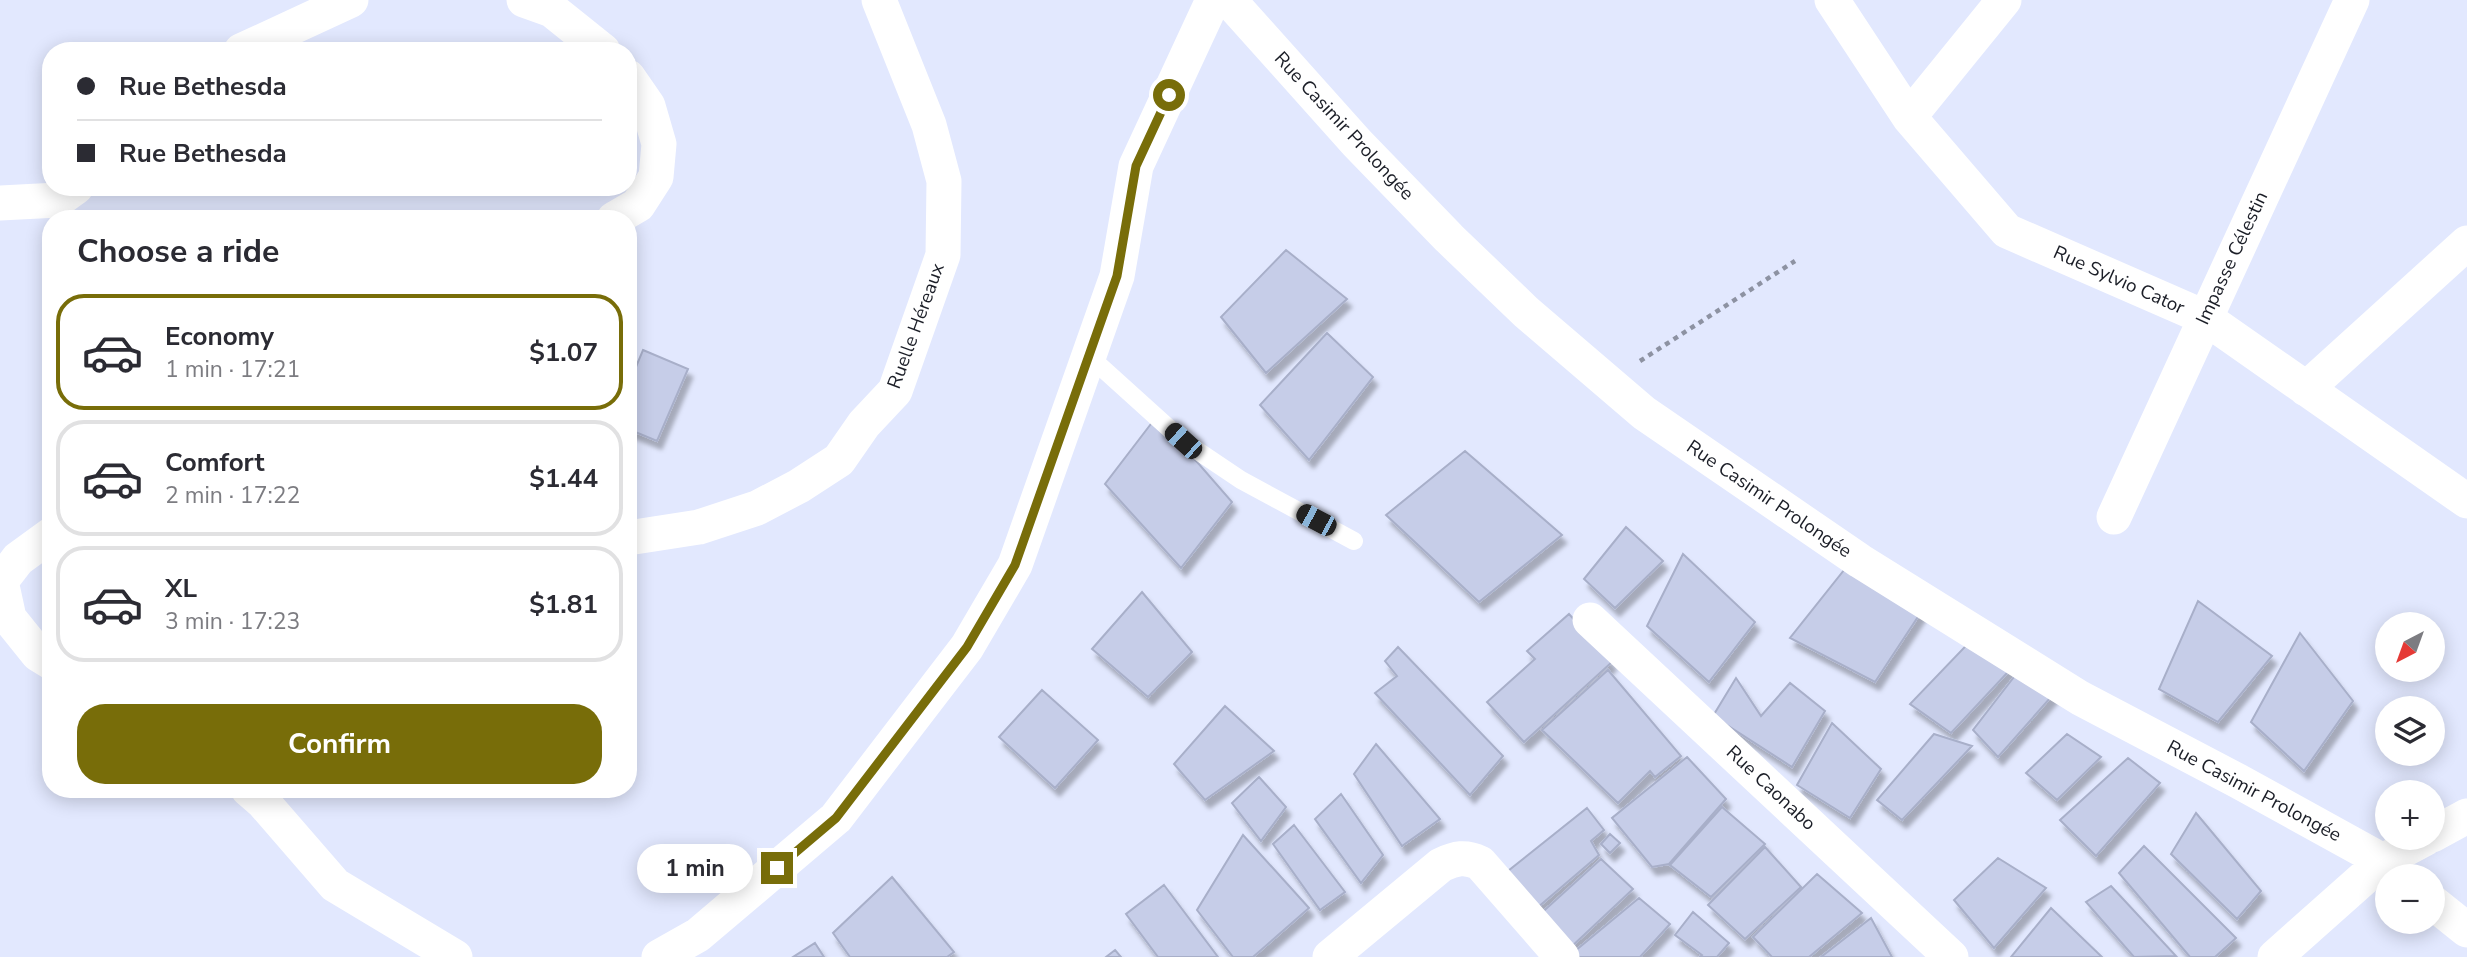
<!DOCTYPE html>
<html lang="en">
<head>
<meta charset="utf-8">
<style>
  :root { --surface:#fff; --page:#f2f2f3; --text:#2b2b33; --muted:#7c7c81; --line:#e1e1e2; --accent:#786d09 }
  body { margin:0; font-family:"Nunito Sans",sans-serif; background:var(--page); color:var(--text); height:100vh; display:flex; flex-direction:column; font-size:26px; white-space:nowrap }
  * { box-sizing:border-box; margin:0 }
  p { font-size:23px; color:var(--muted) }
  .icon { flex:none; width:38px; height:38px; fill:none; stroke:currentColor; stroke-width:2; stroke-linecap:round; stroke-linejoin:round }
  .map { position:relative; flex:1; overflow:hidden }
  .sheet { position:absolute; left:42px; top:210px; width:595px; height:588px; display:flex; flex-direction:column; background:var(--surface); border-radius:28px; box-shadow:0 4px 18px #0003 }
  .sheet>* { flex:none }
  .banner { position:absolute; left:42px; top:42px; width:595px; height:154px; border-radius:28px; box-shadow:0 4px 18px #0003; display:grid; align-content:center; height:154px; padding:0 35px; background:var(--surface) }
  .needle { width:46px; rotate:221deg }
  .buttons { position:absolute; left:2375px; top:612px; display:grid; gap:14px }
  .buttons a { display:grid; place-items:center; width:70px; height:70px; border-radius:50%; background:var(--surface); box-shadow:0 4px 18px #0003; font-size:35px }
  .end { position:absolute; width:32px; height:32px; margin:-16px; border:9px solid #786d09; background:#fff; box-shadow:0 0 0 4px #fff }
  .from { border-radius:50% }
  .bubble { position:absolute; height:49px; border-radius:24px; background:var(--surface); box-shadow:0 4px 18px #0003; font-size:23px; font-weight:700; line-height:49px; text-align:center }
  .car { position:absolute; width:21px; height:42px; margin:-21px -10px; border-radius:9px; box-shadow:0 0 5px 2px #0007; background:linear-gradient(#222 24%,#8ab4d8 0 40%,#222 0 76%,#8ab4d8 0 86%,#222 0) }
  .banner b { display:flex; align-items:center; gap:24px; height:66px; font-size:26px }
  .banner b+b { border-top:2px solid var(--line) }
  .banner i { width:18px; height:18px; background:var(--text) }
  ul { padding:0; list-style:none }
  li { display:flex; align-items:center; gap:21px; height:116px; margin:0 14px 10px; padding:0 21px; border:4px solid var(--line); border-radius:28px }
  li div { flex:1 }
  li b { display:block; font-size:26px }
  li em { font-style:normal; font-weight:700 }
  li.active { border-color:var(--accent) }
  li>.icon { width:63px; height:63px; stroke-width:1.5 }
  h2 { padding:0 35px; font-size:32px; line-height:84px }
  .button { display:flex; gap:14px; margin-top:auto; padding:14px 35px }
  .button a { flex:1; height:80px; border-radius:28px; background:var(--accent); color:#fff; font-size:28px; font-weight:700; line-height:80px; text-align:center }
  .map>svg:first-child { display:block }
  .building { fill:#c6cde8; stroke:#a8afc9; stroke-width:2; filter:url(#shadow) }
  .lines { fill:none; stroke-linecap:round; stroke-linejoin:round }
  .path { stroke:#8d92a2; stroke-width:4.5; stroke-dasharray:5 5; stroke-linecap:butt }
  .lane { stroke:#fff; stroke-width:18 }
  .street { stroke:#fff; stroke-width:35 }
  .route { stroke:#786d09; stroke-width:9 }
  .labels { text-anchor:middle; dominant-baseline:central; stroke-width:5; stroke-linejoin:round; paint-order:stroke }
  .street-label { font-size:19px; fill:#1b1e27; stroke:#fff }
</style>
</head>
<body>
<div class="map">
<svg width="2467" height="957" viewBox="0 0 2467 957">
  <defs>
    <filter id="shadow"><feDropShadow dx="4.5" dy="8" stdDeviation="2" flood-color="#0004"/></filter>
  </defs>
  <rect width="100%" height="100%" fill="#e2e8fe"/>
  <!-- building -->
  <path class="building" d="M1286 250 1347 299 1266 373 1221 317Z
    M1327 333 1373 377 1309 460 1260 405Z
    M643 350 688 369 657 441 628 429V386Z
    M1157 416 1232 502 1181 568 1105 484Z
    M1465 451 1562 535 1479 602 1386 515Z
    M1626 527 1663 561 1615 608 1584 579Z
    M1683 554 1755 622 1709 682 1647 626Z
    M1856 555 1931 597 1875 682 1790 638Z
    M1142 592 1192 652 1148 697 1092 649Z
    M2198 601 2272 656 2218 722 2159 689Z
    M1569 614 1612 662 1524 742 1487 702 1535 659 1527 651Z
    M1982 629 2022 657 1951 733 1910 704Z
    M2300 633 2353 701 2304 771 2251 722Z
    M1398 647 1503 756 1470 795 1375 693 1397 676 1385 661Z
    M2024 664 2059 688 1998 757 1973 730Z
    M1608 670 1681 756 1655 777 1650 771 1618 803 1542 730Z
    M1736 678 1761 716 1790 683 1825 711 1792 767 1713 716Z
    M1042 690 1098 740 1055 788 999 737Z
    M1225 706 1274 751 1205 800 1174 764Z
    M1832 723 1881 769 1850 818 1797 785Z
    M1934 734 1972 746 1902 820 1877 800Z
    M2067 734 2101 757 2057 800 2026 773Z
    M1376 744 1440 819 1402 846 1354 774Z
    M1687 757 1726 799 1669 864 1652 867 1612 818Z
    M2128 758 2160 783 2096 856 2060 820Z
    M1259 777 1286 807 1261 841 1232 803Z
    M1341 794 1383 855 1361 883 1315 819Z
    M1722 807 1765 844 1711 897 1670 865Z
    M1587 808 1604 830 1591 841 1599 855 1537 908 1508 871Z
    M2196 813 2261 891 2237 919 2171 854Z
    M1294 825 1345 892 1320 910 1273 844Z
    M1610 834 1620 843 1610 853 1601 844Z
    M1243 835 1309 908 1253 957H1233L1197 910Z
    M2144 846 2236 938 2215 957H2190L2119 873Z
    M1765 847 1801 887 1745 939 1708 905Z
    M1998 858 2046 888 1994 948 1954 900Z
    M1601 859 1633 889 1569 949 1537 917Z
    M1817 874 1862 913 1809 957H1772L1753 937Z
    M892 877 954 952 947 957H850L833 933Z
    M1164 885 1218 957H1158L1126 914Z
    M2111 886 2176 956 2134 957 2086 902Z
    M1639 898 1670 924 1640 957H1579L1575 951Z
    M2051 908 2102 957H2011Z
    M1693 912 1729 943 1717 957H1700L1702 955 1675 935Z
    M1871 918 1892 957H1821Z
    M815 943 824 957H793Z
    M1115 950 1121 957H1106Z"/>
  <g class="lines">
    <!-- path -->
    <path class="path" d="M1640 361 1795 261"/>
    <!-- lane -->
    <path class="lane" d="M1090 357 1183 441 1241 480 1354 541"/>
    <!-- street -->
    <path class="street" d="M524 0 552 10 603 51
      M1229 0 1357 143 1449 238 1526 312 1644 413 1860 561 2080 698 2238 781 2383 861 2402 877
      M1832 0 1909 117 2007 231 2204 317 2467 501
      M241 51 351 0
      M1909 117 2004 0
      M0 203 58 200 76 187
      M614 219 638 205 656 177 659 144 648 106 628 77
      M2306 389 2467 243
      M2114 517 2352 0
      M51 535 18 559 1 581 9 618 38 654 51 662
      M628 538 699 527 757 508 799 486 839 460 864 424 895 391 943 255 944 181 929 125 879 0
      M1590 620 1951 957
      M248 789 263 802 335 885 455 957
      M2432 835 2467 816
      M2432 902 2467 930
      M659 957 698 935 836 818 967 647 1015 565 1117 276 1136 166 1213 0
      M1330 957 1441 865C1456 858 1465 856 1480 863L1562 957
      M2275 957 2383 861 2426 838"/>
  </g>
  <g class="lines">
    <!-- route -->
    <path class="route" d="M777 868 836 818 967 647 1015 565 1117 276 1136 166 1169 95"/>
  </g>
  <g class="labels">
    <!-- street labels -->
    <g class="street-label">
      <text transform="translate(1344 126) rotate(47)">Rue Casimir Prolongée</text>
      <text transform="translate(2232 258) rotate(-65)">Impasse Célestin</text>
      <text transform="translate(2119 280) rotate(24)">Rue Sylvio Cator</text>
      <text transform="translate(916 326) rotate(-70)">Ruelle Héreaux</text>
      <text transform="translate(1769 499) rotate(34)">Rue Casimir Prolongée</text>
      <text transform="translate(1771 788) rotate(43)">Rue Caonabo</text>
      <text transform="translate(2254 791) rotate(28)">Rue Casimir Prolongée</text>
    </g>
  </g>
</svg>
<div class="buttons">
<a><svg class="needle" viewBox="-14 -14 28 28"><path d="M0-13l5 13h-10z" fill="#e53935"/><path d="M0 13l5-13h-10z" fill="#7c7c81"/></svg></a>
<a><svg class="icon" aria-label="layers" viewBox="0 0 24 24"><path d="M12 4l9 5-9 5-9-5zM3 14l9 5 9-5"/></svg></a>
<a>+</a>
<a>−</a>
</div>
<i class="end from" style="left:1169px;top:95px"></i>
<i class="end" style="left:777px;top:868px"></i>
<div class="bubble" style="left:637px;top:844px;width:116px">1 min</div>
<i class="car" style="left:1183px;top:441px;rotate:312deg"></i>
<i class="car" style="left:1316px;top:520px;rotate:298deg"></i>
<div class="banner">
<b><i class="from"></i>Rue Bethesda</b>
<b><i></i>Rue Bethesda</b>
</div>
<section class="sheet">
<h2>Choose a ride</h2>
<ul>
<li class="active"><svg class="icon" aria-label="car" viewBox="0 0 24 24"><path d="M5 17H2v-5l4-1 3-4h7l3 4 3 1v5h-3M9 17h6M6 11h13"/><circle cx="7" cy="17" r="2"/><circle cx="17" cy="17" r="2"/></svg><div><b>Economy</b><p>1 min · 17:21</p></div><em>$1.07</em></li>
<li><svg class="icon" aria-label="car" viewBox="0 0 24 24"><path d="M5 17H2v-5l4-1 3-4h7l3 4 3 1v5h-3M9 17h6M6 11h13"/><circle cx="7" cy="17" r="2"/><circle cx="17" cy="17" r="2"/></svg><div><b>Comfort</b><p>2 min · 17:22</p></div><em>$1.44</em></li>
<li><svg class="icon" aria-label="car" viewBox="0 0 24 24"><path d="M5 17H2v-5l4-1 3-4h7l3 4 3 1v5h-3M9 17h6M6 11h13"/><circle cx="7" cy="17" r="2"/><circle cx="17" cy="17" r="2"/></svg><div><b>XL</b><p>3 min · 17:23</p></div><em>$1.81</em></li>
</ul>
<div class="button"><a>Confirm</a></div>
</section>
</div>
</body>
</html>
